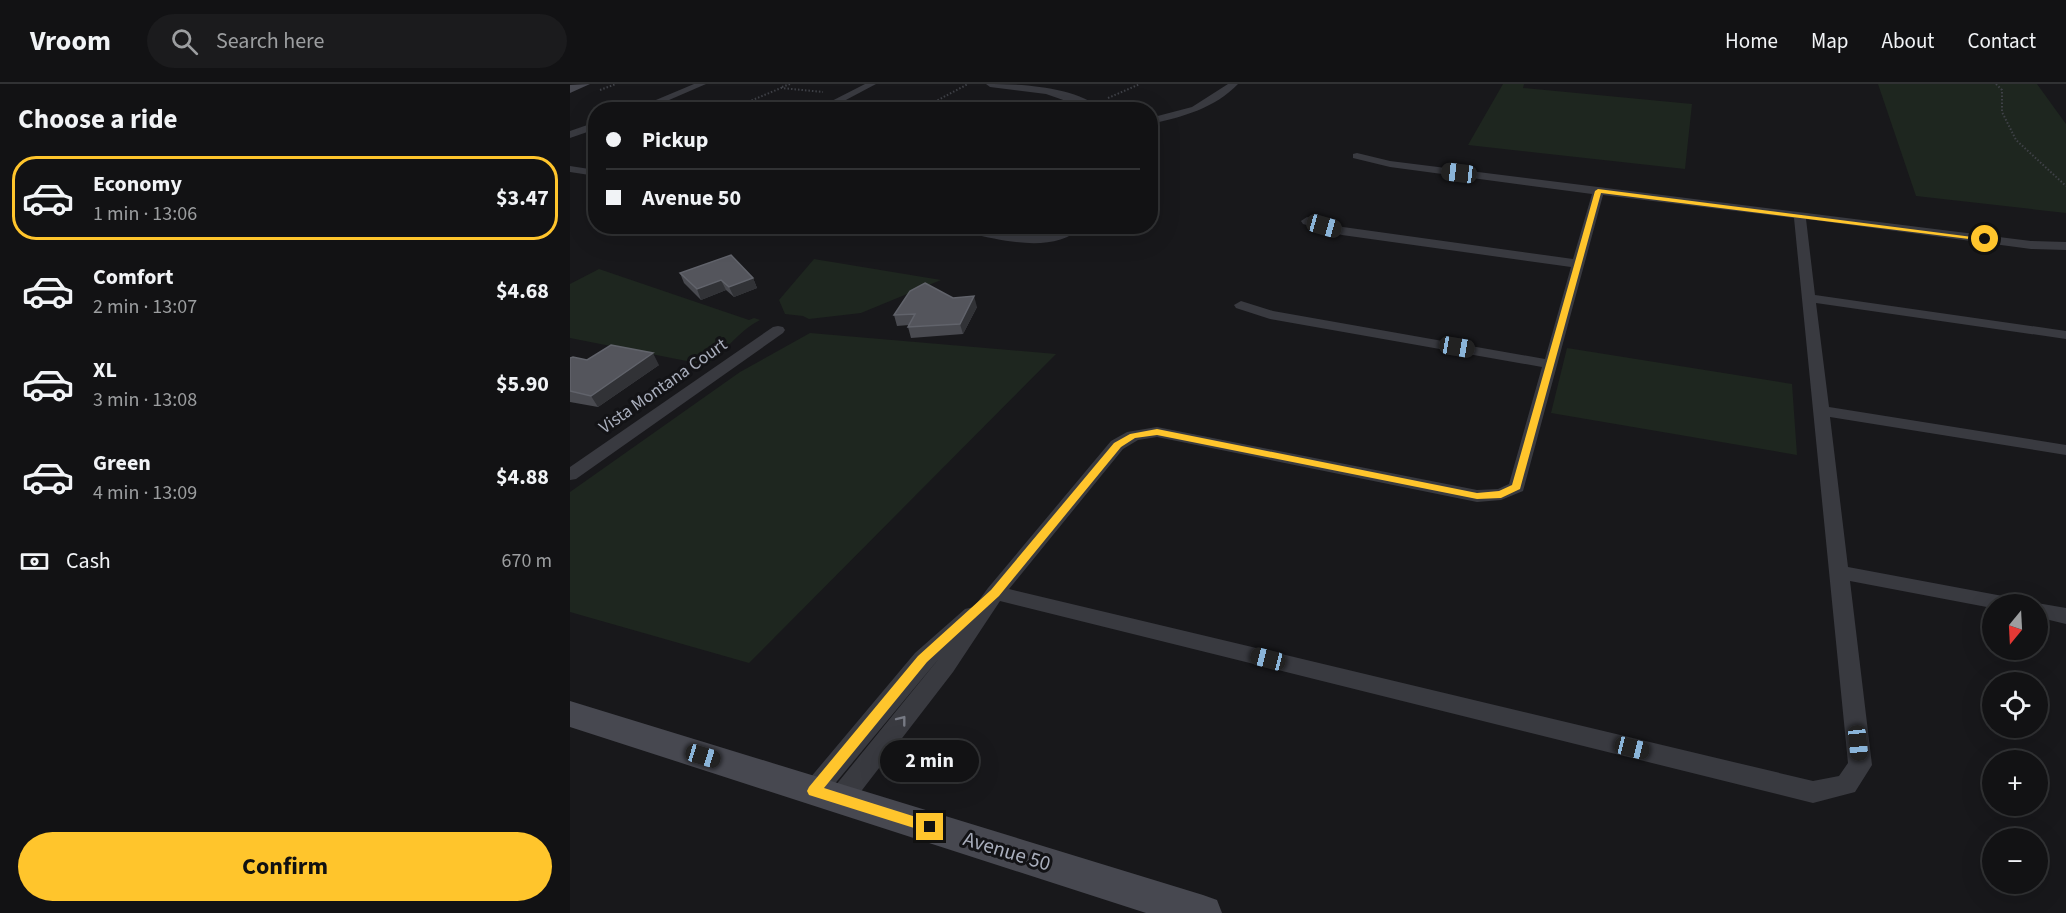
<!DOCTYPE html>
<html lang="en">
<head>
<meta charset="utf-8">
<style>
  :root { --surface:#121214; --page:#1b1b1d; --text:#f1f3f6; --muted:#9c9ea0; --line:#313234; --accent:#ffc52c }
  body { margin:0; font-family:"Source Sans 3",sans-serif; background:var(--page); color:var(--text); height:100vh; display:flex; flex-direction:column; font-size:22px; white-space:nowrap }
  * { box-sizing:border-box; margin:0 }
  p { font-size:20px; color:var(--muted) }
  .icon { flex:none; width:33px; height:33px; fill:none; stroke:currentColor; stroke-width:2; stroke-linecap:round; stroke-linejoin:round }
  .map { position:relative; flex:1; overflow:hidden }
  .details { display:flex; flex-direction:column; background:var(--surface); width:570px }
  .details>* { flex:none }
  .guide { position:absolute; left:18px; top:18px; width:570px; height:132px; border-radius:24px; box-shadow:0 6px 24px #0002,0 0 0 2px var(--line); display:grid; align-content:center; height:132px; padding:0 18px; background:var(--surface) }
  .needle { width:39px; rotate:198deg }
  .tools { position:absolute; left:1412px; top:510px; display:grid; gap:12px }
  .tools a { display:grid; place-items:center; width:66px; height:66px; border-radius:50%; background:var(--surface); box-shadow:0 6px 24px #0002,0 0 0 2px var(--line); font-size:30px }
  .end { position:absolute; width:27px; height:27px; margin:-14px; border:8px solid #ffc52c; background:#111; box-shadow:0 0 0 3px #111 }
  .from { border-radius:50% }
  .bubble { position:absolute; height:42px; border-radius:21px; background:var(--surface); box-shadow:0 6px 24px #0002,0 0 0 2px var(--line); font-size:20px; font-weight:700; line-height:42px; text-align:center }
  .car { position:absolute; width:18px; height:36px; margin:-18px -9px; border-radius:8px; box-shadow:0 0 4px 2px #0007; background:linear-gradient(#222 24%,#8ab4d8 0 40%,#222 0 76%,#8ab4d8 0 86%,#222 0) }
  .guide b { display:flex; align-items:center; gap:21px; height:57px; font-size:22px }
  .guide b+b { border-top:2px solid var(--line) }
  .guide i { width:15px; height:15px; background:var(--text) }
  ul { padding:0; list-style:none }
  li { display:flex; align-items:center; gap:18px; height:84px; margin:0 12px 9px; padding:0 6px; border:3px solid transparent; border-radius:24px }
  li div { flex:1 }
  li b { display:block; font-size:22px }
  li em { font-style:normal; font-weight:700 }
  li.current { border-color:var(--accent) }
  li>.icon { width:54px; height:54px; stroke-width:1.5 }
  h2 { padding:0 18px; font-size:27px; line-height:72px }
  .pay { display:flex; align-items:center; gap:15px; height:66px; padding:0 18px; font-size:22px }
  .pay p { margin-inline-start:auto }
  .cta { display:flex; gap:12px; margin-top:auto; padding:12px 18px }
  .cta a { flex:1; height:69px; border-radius:36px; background:var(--accent); color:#111; font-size:24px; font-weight:700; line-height:69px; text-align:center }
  header { display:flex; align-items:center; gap:36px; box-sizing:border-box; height:84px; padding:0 30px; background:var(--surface); border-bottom:2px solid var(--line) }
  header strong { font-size:28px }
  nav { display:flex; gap:33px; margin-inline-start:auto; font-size:21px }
  .search { width:420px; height:54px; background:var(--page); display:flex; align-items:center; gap:15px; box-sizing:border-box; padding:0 21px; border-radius:33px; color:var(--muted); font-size:22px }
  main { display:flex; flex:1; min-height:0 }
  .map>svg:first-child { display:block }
  .green { fill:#1e261f }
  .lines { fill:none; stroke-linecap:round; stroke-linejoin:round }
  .path { stroke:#3f4147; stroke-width:2; stroke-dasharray:1.5 2; stroke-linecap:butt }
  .minor { fill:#393a40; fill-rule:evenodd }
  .secondary { fill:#474850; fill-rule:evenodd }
  .wall { fill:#494a50 }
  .shaded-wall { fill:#313236 }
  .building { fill:#54555c; stroke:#61636b; stroke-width:1.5 }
  .oneway { stroke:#777a84 }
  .route { fill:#ffc52c }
  .labels { text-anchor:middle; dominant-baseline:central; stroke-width:6; stroke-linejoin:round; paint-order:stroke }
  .street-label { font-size:18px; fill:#a9aebc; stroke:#131316 }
  .near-street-label { font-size:21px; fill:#a9aebc; stroke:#131316 }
</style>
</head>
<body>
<header>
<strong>Vroom</strong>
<div class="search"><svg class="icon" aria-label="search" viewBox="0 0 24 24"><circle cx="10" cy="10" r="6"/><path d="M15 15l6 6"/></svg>Search here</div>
<nav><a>Home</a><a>Map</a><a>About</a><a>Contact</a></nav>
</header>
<main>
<section class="details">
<h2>Choose a ride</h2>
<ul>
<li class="current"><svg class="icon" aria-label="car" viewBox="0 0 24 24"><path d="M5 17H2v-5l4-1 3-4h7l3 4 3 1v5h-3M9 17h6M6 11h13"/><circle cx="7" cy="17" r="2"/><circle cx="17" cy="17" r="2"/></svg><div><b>Economy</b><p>1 min · 13:06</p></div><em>$3.47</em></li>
<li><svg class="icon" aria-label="car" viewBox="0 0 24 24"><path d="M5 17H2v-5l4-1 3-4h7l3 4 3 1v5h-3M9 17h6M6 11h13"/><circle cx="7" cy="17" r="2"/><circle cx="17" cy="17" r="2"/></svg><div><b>Comfort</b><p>2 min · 13:07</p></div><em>$4.68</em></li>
<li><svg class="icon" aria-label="car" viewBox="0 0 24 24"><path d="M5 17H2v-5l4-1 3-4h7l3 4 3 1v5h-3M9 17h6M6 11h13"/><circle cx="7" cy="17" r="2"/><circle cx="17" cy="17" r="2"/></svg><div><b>XL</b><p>3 min · 13:08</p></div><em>$5.90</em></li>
<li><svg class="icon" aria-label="car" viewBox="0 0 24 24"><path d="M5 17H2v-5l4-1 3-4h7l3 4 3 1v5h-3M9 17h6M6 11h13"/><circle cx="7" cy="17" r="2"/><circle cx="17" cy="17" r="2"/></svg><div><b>Green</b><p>4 min · 13:09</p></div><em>$4.88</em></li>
</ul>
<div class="pay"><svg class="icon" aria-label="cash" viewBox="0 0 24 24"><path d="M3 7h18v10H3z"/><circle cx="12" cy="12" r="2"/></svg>Cash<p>670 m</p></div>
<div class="cta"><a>Confirm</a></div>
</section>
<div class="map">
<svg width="1496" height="829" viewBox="0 0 1496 829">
  <rect width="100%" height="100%" fill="#18181b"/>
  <!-- green -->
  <path class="green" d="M933 0H954L953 4 1122 20 1115 85 898 61Z
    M1308 0H1467L1496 40V129L1346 112Z
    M244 175 371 196 291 229 239 235 233 232 215 230 209 216Z
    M29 185 179 236 184 234 190 236C168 247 156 267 137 281L0 254V200Z
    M240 249 486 270 179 579 0 528V408L170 288Z
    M997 264 1222 300 1227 371 981 329Z"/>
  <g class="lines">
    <!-- path -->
    <path class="path" d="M1426 0 1432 6V28L1446 56 1496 102
      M212 3 220 0
      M30 6 46 0
      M538 14 570 0
      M300 17 353 24 398 0
      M354 24 368 26
      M159 26 211 4 253 8"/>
    <!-- minor -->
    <path class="minor" d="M124 0H136L76 26H62Z
      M295 0H306L257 26H244Z
      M416 0C453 0 503 2 534 26H522L476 10 420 3Z
      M658 0H668C645 24 613 33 580 40V34L622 23Z
      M26 38V45L0 54V47Z
      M787 69 820 77 1461 157 1496 158V166L1461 165 1236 135 1245 211 1496 247V255L1246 219 1259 323 1496 361V371L1260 333 1278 483 1438 513 1445 515 1448 520H1422V524L1280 497 1302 681 1285 708 1243 719 430 517 383 588 279 723 270 726 261 723 258 715 261 707 371 572 253 714 244 718 235 714 232 707 235 700 345 569 395 525 404 523 418 504 541 357 557 348 587 343 907 406 928 405 939 400 972 283 700 235 666 224 664 221 671 217 703 227 975 275 1001 183 772 151 733 140 731 137 737 133 773 143 1003 175 1022 110 820 83 783 74V70ZM1033 111 1224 134 1278 679 1269 692 1243 697 439 505 553 365 568 356 587 353 907 418 931 416 953 407Z
      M0 82 26 86V92L0 88Z
      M375 142C405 142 433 151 463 151 481 151 495 142 513 142 485 170 436 157 402 150 394 148 382 148 375 142Z
      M208 242 213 243 215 246 213 249 6 395 0 396V383L203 243Z
      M1467 519 1496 524V540L1467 533V520H1461Z"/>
    <!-- secondary -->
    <path class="secondary" d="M20 0 0 9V1Z
      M0 617 633 811 647 816 652 829H576L0 643Z"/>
  </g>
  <!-- wall -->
  <path class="wall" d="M110 189 183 194 187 204 164 213 156 206 131 216 114 199Z
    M383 214 407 223 393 250 341 254 338 243 339 241 327 242 324 231Z
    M0 274 17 276 89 281 28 323 0 318Z"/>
  <!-- shaded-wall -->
  <path class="shaded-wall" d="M183 194 187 204 164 213 159 203Z
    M151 196 156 206 131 216 127 205Z
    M404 212 407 223 393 250 390 240Z
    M83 269 89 281 28 323 21 312Z"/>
  <!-- building -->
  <path class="building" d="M161 171 183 194 159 203 151 196 127 205 110 189Z
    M355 199 383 214 404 212 390 240 338 243 345 230 324 231 340 207Z
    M41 261 83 269 21 312 0 307V274L3 273 17 276Z"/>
  <!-- one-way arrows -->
  <defs><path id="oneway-chevron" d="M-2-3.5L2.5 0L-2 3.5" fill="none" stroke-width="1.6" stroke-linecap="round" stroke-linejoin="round" transform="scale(1.5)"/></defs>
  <use class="oneway" href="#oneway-chevron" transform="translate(332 636) rotate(-52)"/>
  <!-- route -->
  <path class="route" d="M1028 105 1418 155 1415 157 1031 109 950 405 931 414 907 415 587 351 565 354 551 363 429 512 357 578 254 704 365 739 367 743 365 748 360 749 239 711 237 707 239 703 348 572 421 506 544 359 560 350 587 345 907 409 929 407 942 401 1025 107Z"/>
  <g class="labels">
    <!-- street labels -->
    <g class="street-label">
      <text transform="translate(93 302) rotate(-35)">Vista Montana Court</text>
    </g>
    <!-- near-street labels -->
    <g class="near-street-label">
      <text transform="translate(437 767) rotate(17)">Avenue 50</text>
    </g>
  </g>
</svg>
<div class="tools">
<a><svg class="needle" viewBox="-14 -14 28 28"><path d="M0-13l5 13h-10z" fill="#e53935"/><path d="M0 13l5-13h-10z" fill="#9c9ea0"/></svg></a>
<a><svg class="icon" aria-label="locate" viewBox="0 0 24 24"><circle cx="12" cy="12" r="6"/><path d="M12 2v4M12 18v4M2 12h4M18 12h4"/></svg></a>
<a>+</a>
<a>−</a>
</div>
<i class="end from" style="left:1415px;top:155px"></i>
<i class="end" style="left:360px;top:743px"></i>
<div class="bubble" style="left:310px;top:656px;width:99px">2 min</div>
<i class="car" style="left:889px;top:89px;rotate:277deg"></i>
<i class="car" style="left:754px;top:142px;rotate:106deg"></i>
<i class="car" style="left:887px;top:263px;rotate:100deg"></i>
<i class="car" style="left:698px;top:575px;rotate:284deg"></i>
<i class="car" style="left:1288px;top:659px;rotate:174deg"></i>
<i class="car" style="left:1062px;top:664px;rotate:104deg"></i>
<i class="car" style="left:133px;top:672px;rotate:107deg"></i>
<div class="guide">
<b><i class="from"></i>Pickup</b>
<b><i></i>Avenue 50</b>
</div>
</div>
</main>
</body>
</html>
